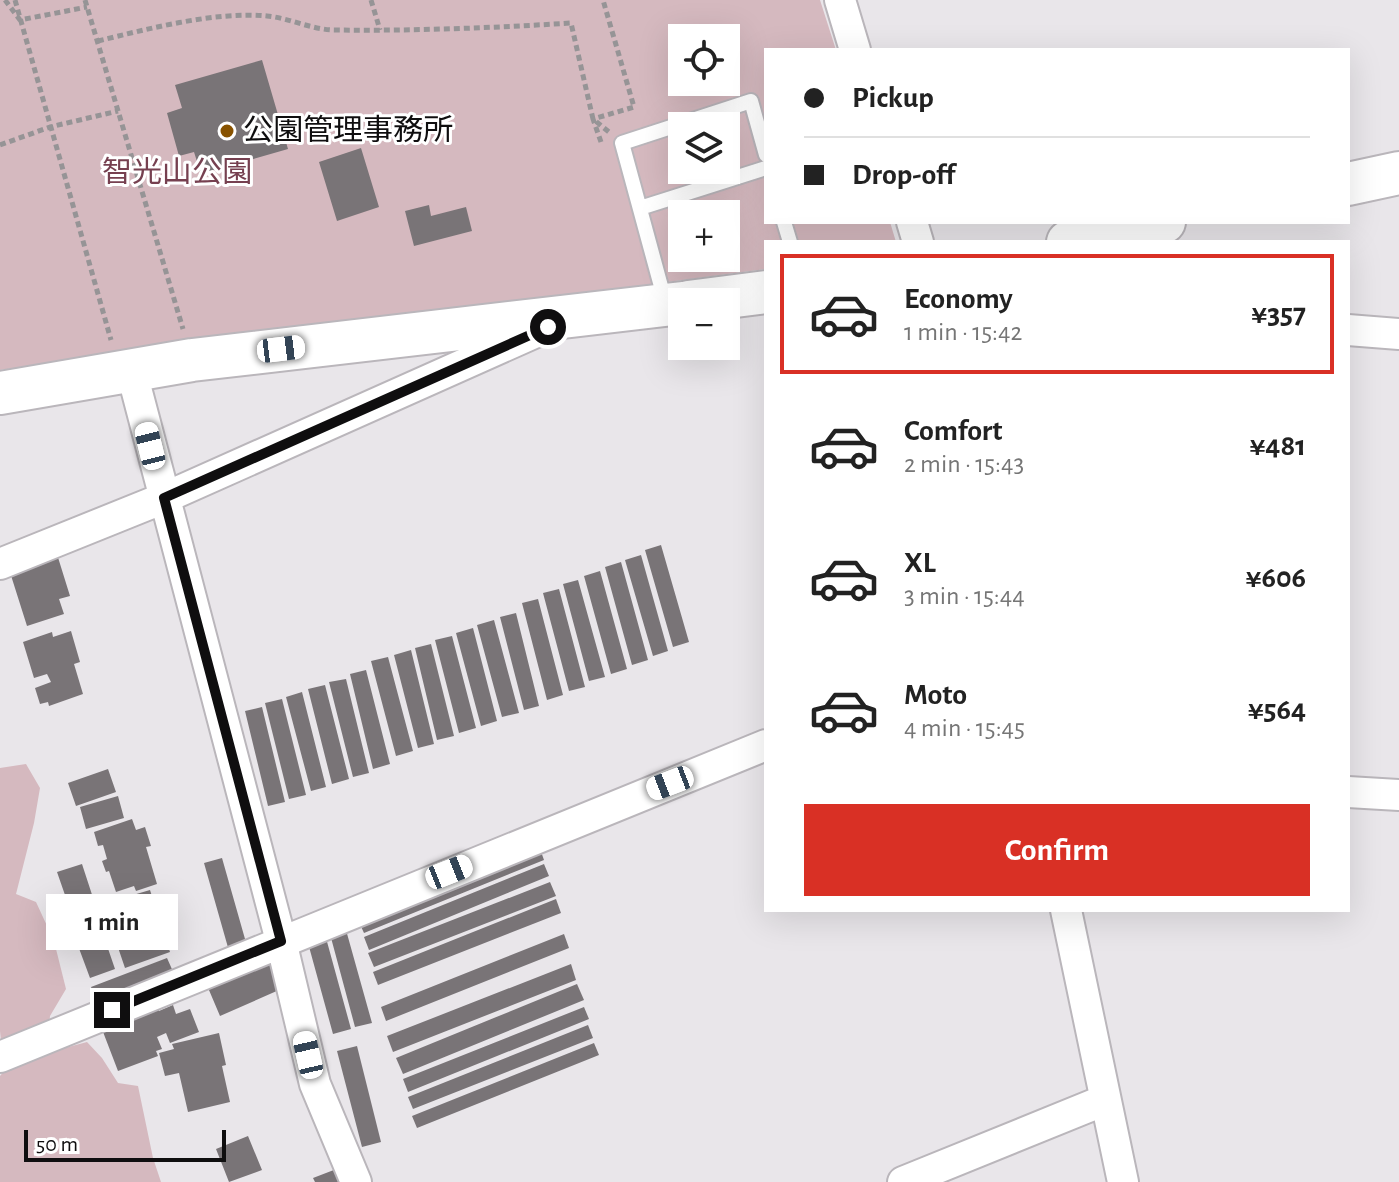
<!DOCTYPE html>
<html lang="en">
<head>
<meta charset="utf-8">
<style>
  :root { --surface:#fff; --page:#f2f2f2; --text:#222; --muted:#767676; --line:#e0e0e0; --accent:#d93025 }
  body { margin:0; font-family:"Alegreya Sans","Noto Sans JP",sans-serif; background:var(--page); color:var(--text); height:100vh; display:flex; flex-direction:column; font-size:30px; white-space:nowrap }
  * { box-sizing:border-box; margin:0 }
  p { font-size:26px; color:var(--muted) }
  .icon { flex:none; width:44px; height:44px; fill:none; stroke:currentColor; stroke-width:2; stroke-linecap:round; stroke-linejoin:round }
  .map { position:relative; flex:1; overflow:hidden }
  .sheet { position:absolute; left:764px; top:240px; width:586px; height:672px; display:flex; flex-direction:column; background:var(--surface); border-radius:0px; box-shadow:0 8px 32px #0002 }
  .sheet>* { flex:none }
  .hud { position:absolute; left:764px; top:48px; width:586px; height:176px; border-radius:0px; box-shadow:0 8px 32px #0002; display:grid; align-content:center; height:176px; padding:0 40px; background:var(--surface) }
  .buttons { position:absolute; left:668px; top:24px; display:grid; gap:16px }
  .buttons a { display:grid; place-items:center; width:72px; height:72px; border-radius:0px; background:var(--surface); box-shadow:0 8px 32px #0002; font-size:40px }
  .scale { position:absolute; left:24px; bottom:20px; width:202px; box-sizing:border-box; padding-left:8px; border:4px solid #0f0e0f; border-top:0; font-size:22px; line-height:28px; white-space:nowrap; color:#0f0e0f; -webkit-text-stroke:6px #fff; paint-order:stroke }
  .end { position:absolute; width:36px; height:36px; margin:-18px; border:10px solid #0f0e0f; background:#fff; box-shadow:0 0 0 4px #fff }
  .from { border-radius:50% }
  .bubble { position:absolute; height:56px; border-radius:0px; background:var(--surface); box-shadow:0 8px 32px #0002; font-size:26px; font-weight:700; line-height:56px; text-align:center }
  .car { position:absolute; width:24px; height:48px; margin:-24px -12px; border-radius:10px; box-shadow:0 0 6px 2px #0007; background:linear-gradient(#fff 24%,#345 0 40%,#fff 0 76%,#345 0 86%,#fff 0) }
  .hud b { display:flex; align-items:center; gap:28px; height:76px; font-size:30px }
  .hud b+b { border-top:2px solid var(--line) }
  .hud i { width:20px; height:20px; background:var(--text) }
  ul { padding:14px 0 0; list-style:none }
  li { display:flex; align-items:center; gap:24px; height:120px; margin:0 16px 12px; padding:0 24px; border:4px solid transparent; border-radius:0px }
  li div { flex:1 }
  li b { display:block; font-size:30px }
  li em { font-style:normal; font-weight:700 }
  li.selected { border-color:var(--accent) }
  li>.icon { width:72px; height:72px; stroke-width:1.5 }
  .cta { display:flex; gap:16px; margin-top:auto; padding:16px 40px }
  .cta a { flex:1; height:92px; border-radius:0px; background:var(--accent); color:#fff; font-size:32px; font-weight:700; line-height:92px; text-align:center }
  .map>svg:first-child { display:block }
  .green { fill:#d5b9bf; fill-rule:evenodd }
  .building { fill:#797477 }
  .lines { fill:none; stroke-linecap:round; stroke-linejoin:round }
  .lane-casing { stroke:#bab6bb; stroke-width:18 }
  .street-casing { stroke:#bab6bb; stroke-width:34 }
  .secondary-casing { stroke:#bab6bb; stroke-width:46 }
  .path { stroke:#969496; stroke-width:5; stroke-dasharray:6 4; stroke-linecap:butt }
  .lane { stroke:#fff; stroke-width:14 }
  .street { stroke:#fff; stroke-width:30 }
  .secondary { stroke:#fff; stroke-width:42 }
  .route { stroke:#0f0e0f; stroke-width:10 }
  .poi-dot { fill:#885200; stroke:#fff; stroke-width:3 }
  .labels { text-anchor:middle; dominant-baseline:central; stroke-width:6; stroke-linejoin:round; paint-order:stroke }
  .poi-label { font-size:30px; fill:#0f0e0f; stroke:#fff; text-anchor:start }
  .park-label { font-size:30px; fill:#764050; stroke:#fff }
</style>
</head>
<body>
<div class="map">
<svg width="1399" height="1182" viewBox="0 0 1399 1182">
  <rect width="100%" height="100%" fill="#e9e6ea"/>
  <!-- green -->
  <path class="green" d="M0 0H820L836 50H766V222H890L896 242H766V269L0 370ZM682 38H726V82H682ZM682 126H726V170H682ZM682 214H726V258H682Z
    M26 764 40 788 34 823 16 894 36 902 54 941 66 989 50 1016 47 1044 61 1049 87 1042 102 1058 118 1083 138 1086 153 1158 161 1182H0V1076L4 1071 0 1031V768Z"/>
  <!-- building -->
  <path class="building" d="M262 60 288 149 201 174 194 152 179 156 167 113 182 108 175 85Z
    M361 148 379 207 337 221 319 162Z
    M429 205 431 216 466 207 472 231 414 246 405 211Z
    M661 545 689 642 673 647 645 550Z
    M56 551 70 596 59 599 64 614 27 626 8 566Z
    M641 555 668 651 653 656 625 560Z
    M621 562 648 660 632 665 605 567Z
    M600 571 627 669 611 674 584 576Z
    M578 580 605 677 589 681 563 584Z
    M559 589 585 687 569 691 543 593Z
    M538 599 563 695 547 700 522 603Z
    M516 613 539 706 524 710 500 617Z
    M494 620 519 713 502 717 477 625Z
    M473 628 497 721 481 726 456 633Z
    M71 631 80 662 74 664 83 694 49 706 48 702 40 704 35 688 51 682 47 674 34 678 23 642 52 632 53 637Z
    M452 636 476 728 459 733 435 640Z
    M431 644 454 736 437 740 415 648Z
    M411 650 434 744 418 748 394 655Z
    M388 657 413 751 396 756 371 661Z
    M366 670 390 764 373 769 350 674Z
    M346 679 369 773 353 777 329 682Z
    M325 685 349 779 332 784 308 689Z
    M302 692 326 787 311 791 286 697Z
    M282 699 306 795 289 799 265 703Z
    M262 707 285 802 268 806 245 711Z
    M108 769 116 792 76 806 68 783Z
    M118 796 124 818 86 829 80 807Z
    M132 819 136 830 145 827 151 846 146 847 157 884 136 891 134 886 116 892 109 871 106 872 102 861 107 859 103 845 98 846 94 832Z
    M539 846 544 860 364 933 358 920Z
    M222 858 247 946 229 951 204 863Z
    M82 864 97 910 73 918 57 872Z
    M544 864 549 876 369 950 364 937Z
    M550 882 556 896 374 967 368 953Z
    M150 890 170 952 125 968 108 918 138 908 133 895Z
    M556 899 561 913 378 985 373 972Z
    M346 930 372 1023 355 1027 330 934Z
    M103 934 115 969 90 978 77 943Z
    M564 934 569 948 386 1021 381 1007Z
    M326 938 351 1029 333 1034 308 943Z
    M270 955 279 990 220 1016 206 983Z
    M167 958 175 976 98 1006 91 987Z
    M571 964 576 980 393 1052 387 1036Z
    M577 984 584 1000 403 1074 396 1058Z
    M156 1003 159 1011 173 1005 176 1014 190 1009 199 1032 170 1043 166 1033 157 1037 162 1049 156 1051 158 1056 118 1071 100 1024Z
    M584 1007 589 1019 408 1092 403 1079Z
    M588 1025 593 1038 413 1109 408 1097Z
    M219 1033 226 1065 222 1066 230 1102 188 1112 179 1073 165 1076 159 1053 174 1049 172 1044Z
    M594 1043 599 1055 417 1128 412 1116Z
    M357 1046 381 1142 362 1147 337 1051Z
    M248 1136 262 1170 229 1182 216 1149Z
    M339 1168 345 1182H315L313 1178Z"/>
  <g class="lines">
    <!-- lane casing -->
    <g class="lane-casing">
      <path id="lane" d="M640 208 766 168
        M784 222 790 242
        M665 301 622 143 751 101 766 155"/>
    </g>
    <!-- street casing -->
    <g class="street-casing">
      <path id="street" d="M840 0 855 50
        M912 222 918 242
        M1348 330 1399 334
        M131 369 281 941 315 1084 356 1182
        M0 564 164 498 545 328
        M1348 792 1399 795
        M1066 910 1123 1182
        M0 1057 766 745
        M903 1182 1105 1100"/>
    </g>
    <!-- secondary casing -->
    <g class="secondary-casing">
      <path id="secondary" d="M1348 184 1399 173
        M1068 242 1164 222
        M688 302 766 292
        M0 393 192 360 682 303"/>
    </g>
    <!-- path -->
    <path class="path" d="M5 0 20 20 87 7
      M15 0 111 340
      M85 0 183 329
      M371 0 380 30
      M98 41C147 29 216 11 267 16 289 18 310 29 333 30 412 31 492 28 571 23L593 119 609 132
      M601 142 593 119 634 107 603 0
      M0 145 50 127 118 111"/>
    <!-- lane -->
    <use href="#lane" class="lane"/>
    <!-- street -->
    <use href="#street" class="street"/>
    <!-- secondary -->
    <use href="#secondary" class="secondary"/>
  </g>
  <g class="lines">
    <!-- route -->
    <path class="route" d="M112 1010 281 941 164 498 548 327"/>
  </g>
  <!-- markers -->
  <circle class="poi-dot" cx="227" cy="131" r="8"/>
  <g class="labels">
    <!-- poi labels -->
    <g class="poi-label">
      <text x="243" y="131">公園管理事務所</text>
    </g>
    <!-- park labels -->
    <g class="park-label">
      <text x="177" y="173">智光山公園</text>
    </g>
  </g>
</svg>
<div class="buttons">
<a><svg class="icon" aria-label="locate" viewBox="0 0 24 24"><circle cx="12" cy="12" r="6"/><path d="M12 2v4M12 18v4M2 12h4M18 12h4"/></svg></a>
<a><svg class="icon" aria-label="layers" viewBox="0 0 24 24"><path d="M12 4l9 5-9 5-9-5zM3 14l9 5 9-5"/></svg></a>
<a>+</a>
<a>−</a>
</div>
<div class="scale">50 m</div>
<i class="end from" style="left:548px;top:327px"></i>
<i class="end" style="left:112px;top:1010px"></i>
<div class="bubble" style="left:46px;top:894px;width:132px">1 min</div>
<i class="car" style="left:281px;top:349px;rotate:83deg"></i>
<i class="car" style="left:150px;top:446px;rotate:346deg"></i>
<i class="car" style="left:670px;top:783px;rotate:249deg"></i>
<i class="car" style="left:449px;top:872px;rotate:68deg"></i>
<i class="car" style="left:308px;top:1055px;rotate:347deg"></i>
<div class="hud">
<b><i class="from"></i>Pickup</b>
<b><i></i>Drop-off</b>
</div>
<section class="sheet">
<ul>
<li class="selected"><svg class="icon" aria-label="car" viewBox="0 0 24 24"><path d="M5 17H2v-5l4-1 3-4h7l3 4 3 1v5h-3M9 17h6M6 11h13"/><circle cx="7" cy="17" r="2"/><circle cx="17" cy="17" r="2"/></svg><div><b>Economy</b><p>1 min · 15:42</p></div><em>¥357</em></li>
<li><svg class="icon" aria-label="car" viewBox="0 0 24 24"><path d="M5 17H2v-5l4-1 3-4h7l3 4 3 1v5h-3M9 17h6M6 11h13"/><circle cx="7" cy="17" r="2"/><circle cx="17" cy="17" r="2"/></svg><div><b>Comfort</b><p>2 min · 15:43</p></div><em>¥481</em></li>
<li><svg class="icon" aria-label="car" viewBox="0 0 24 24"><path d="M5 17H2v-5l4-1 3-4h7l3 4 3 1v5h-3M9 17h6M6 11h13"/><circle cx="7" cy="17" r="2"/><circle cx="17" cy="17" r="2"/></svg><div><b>XL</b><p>3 min · 15:44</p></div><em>¥606</em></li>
<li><svg class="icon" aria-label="car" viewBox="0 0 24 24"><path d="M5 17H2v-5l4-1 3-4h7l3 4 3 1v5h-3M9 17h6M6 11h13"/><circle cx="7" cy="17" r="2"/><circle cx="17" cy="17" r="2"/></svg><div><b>Moto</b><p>4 min · 15:45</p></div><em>¥564</em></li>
</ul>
<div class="cta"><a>Confirm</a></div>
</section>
</div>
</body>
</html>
